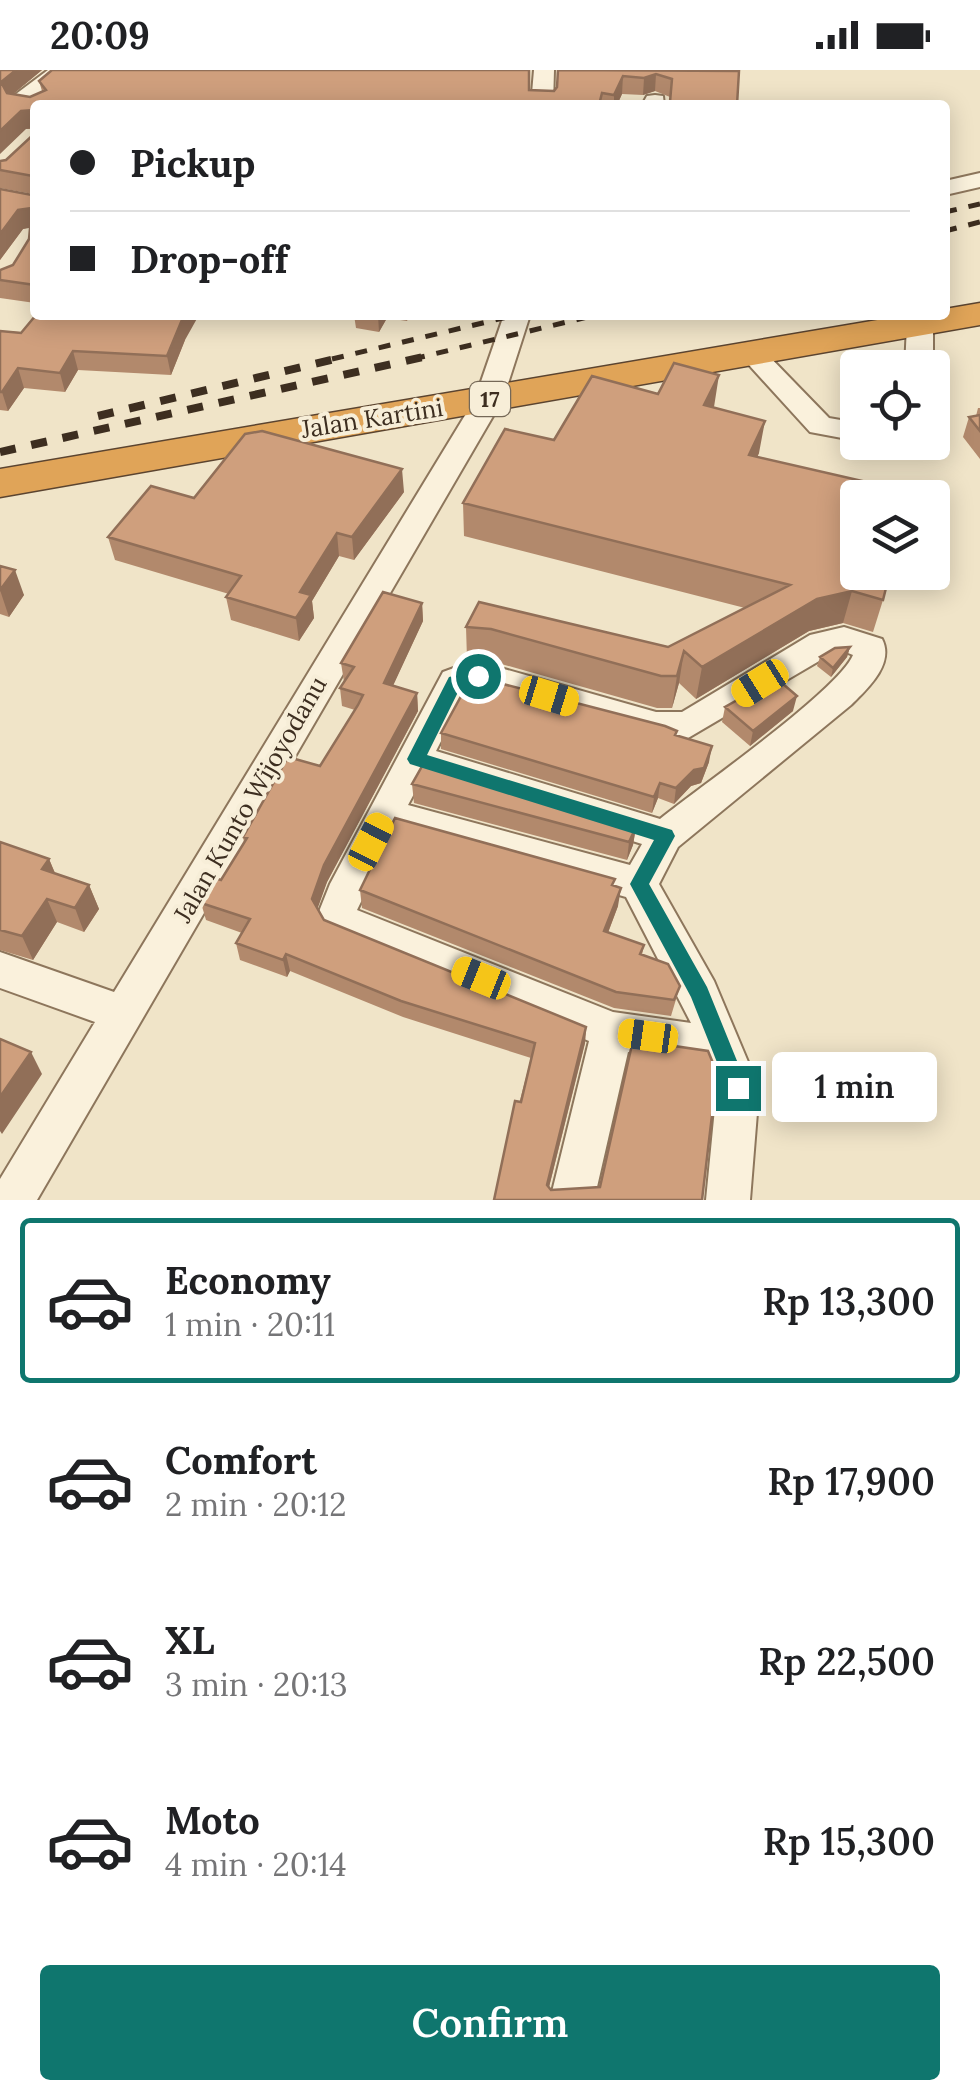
<!DOCTYPE html>
<html lang="en">
<head>
<meta charset="utf-8">
<style>
  :root { --surface:#fff; --page:#f2f2f2; --text:#202124; --muted:#757577; --line:#e0e0e0; --accent:#0f766e }
  body { margin:0; font-family:Lora,serif; background:var(--page); color:var(--text); height:100vh; display:flex; flex-direction:column; font-size:38px; white-space:nowrap }
  * { box-sizing:border-box; margin:0 }
  p { font-size:32px; color:var(--muted) }
  .icon { flex:none; width:55px; height:55px; fill:none; stroke:currentColor; stroke-width:2; stroke-linecap:round; stroke-linejoin:round }
  .map { position:relative; height:1130px; overflow:hidden }
  .details { display:flex; flex-direction:column; background:var(--surface); flex:1 }
  .details>* { flex:none }
  .guide { position:absolute; left:30px; top:30px; width:920px; height:220px; border-radius:10px; box-shadow:0 5px 25px #0003; display:grid; align-content:center; height:220px; padding:0 40px; background:var(--surface) }
  .tools { position:absolute; left:840px; top:280px; display:grid; gap:20px }
  .tools a { display:grid; place-items:center; width:110px; height:110px; border-radius:10px; background:var(--surface); box-shadow:0 5px 25px #0003; font-size:50px }
  .end { position:absolute; width:45px; height:45px; margin:-22px; border:12px solid #0f766e; background:#fff; box-shadow:0 0 0 5px #fff }
  .from { border-radius:50% }
  .bubble { position:absolute; height:70px; border-radius:10px; background:var(--surface); box-shadow:0 5px 25px #0003; font-size:32px; font-weight:600; line-height:70px; text-align:center }
  .car { position:absolute; width:30px; height:60px; margin:-30px -15px; border-radius:12px; box-shadow:0 0 8px 2px #0007; background:linear-gradient(#f5c518 24%,#345 0 40%,#f5c518 0 76%,#345 0 86%,#f5c518 0) }
  .guide b { display:flex; align-items:center; gap:35px; height:95px; font-size:38px }
  .guide b+b { border-top:2px solid var(--line) }
  .guide i { width:25px; height:25px; background:var(--text) }
  ul { padding:18px 0 0; list-style:none }
  li { display:flex; align-items:center; gap:30px; height:165px; margin:0 20px 15px; padding:0 20px; border:5px solid transparent; border-radius:10px }
  li div { flex:1 }
  li b { display:block; font-size:38px }
  li em { font-style:normal; font-weight:600 }
  li.selected { border-color:var(--accent) }
  li>.icon { width:90px; height:90px; stroke-width:1.5 }
  .action { display:flex; gap:20px; margin-top:auto; padding:20px 40px }
  .action a { flex:1; height:115px; border-radius:10px; background:var(--accent); color:#fff; font-size:40px; font-weight:600; line-height:115px; text-align:center }
  .status { display:flex; justify-content:space-between; align-items:center; height:70px; padding:0 50px; background:var(--surface); direction:ltr }
  .status svg { height:28px; fill:currentColor }
  .map>svg:first-child { display:block }
  .lines { fill:none; stroke-linecap:round; stroke-linejoin:round }
  .minor-casing { stroke:#8d765c; stroke-width:4 }
  .highway-casing { stroke:#5b4430; stroke-width:3 }
  .minor { fill:#faf1dc; fill-rule:evenodd }
  .highway { fill:#e0a458; fill-rule:evenodd }
  .rail-far1 { stroke:#3d2e20; stroke-width:5; stroke-dasharray:12 12; stroke-linecap:butt }
  .rail { stroke:#3d2e20; stroke-width:8; stroke-dasharray:16 16; stroke-linecap:butt }
  .wall { fill:#b2896c }
  .shaded-wall { fill:#916f58 }
  .building { fill:#cf9f7d; stroke:#916f58; stroke-width:2.5 }
  .route { fill:#0f766e }
  .labels { text-anchor:middle; dominant-baseline:central; stroke-width:8; stroke-linejoin:round; paint-order:stroke }
  .shield { fill:#f7eed8; stroke:#756857; stroke-width:2.5 }
  .shield-label { font-size:22px; font-weight:bold; fill:#3d2e20 }
  .street-label { font-size:25px; fill:#3d2e20; stroke:#f7eed8 }
</style>
</head>
<body>
<div class="status"><b>20:09</b><svg viewBox="0 0 49 12"><path d="M0 12V9h3v3zM5 12V6h3v6zM10 12V3h3v9zM15 12V0h3v12zM26 1h20v11H26zM47 4h2v5h-2z"/></svg></div>
<div class="map">
<svg width="980" height="1130" viewBox="0 0 980 1130">
  <rect width="100%" height="100%" fill="#f0e4c8"/>
  <g class="lines">
    <!-- minor casing -->
    <g class="minor-casing">
      <path id="minor" d="M48 0H71L37 29 47 35H35V41L12 37 9 32 12 27Z
        M534 0H554L553 35H531Z
        M655 25 663 26 664 35H642L647 26Z
        M980 103V117L945 125V111Z
        M504 245H530L503 329 37 1130H0V1109L95 952 0 918V882L114 922 475 329Z
        M920 247 933 255V298H905L907 255Z
        M752 276 761 278 829 348 858 353V371L810 362 739 284Z
        M844 557 882 569C895 594 867 619 851 635L678 777 659 814 714 911 759 1018 750 1130H706L717 1018 707 993 628 982 594 1130H550L589 971 328 863 318 844 330 814 443 602 470 592 490 595 656 642H682L810 565ZM843 581 853 585C839 620 697 719 660 749L436 681 467 620 472 618 656 668H688L831 584ZM424 705 436 709 642 774 630 795 408 735ZM395 762 626 827 691 953 613 942 357 840Z"/>
    </g>
    <!-- highway casing -->
    <g class="highway-casing">
      <path id="highway" d="M980 233V255L0 427V399L907 245H945V239Z"/>
    </g>
    <!-- minor -->
    <use href="#minor" class="minor"/>
    <!-- highway -->
    <use href="#highway" class="highway"/>
    <!-- rail-far1 -->
    <path class="rail-far1" d="M945 142 980 134
      M945 161 980 152
      M332 289 516 245
      M413 289 596 245"/>
    <!-- rail -->
    <path class="rail" d="M98 346 343 287
      M0 382 423 287"/>
  </g>
  <!-- wall -->
  <path class="wall" d="M0 0H42L13 24 30 27 42 21 39 11 554 21 557 17 558 0H732L737 35H669L670 27 655 21 643 25 622 24 617 35H35V233L0 228V200L13 195 29 169 30 157 23 159 0 190V119L32 125 33 124 0 118V91L6 90 33 65V59H26Z
    M354 245H410L407 251 387 248 379 262 356 258Z
    M0 261 185 270 171 305 78 300 65 322 24 318 8 341 0 340Z
    M714 338 759 383 757 387 883 530 873 562 843 553 809 561 696 629 679 613 672 638H657L491 591 467 589 466 557 668 577 745 538 464 466 463 433 554 370Z
    M978 338H980V389L963 367 969 347 976 346Z
    M404 422 354 490 339 486 312 531 314 548 299 571 231 550 226 527 229 524 115 490 108 467Z
    M0 496 24 525 9 547 0 544Z
    M422 533 423 551 393 615 417 623 418 641 327 812 317 838 324 850 586 957 585 973 549 1117 551 1120 702 1130H494L531 988 403 947 290 901 287 907 240 890 236 873 242 863 206 850 201 833 221 810 244 772 243 767 320 696 355 640 342 636 340 618 344 612 341 593Z
    M850 577 847 587 831 607 817 596 820 587Z
    M725 637 793 641 750 676 722 652Z
    M677 661 676 665 709 692 701 713 691 716 674 734 658 728 652 743 441 679V663Z
    M412 714 636 757 633 775 627 790 414 733Z
    M0 772 49 789 55 803 89 815 99 839 84 862 57 852 33 890 0 880Z
    M614 816 618 836 608 863 644 875 642 885 680 916 671 946 614 938 362 838 360 820Z"/>
  <!-- shaded-wall -->
  <path class="shaded-wall" d="M16 0H42L6 30 1 12Z
    M656 4 655 21 643 25 644 8Z
    M623 6 622 24 617 35H614V25Z
    M33 40 35 58 26 59 0 84V61L21 41Z
    M32 138 35 157 23 159 0 190V164L18 140Z
    M184 245H199L185 270 171 305 167 286Z
    M378 245H386L387 248 379 262Z
    M73 281 78 300 65 322 60 303Z
    M18 298 24 318 8 341 2 322Z
    M719 305 714 337 704 335Z
    M765 351 759 383 743 417 749 385Z
    M402 399 404 422 354 490 352 467Z
    M337 463 339 486 312 531 314 548 299 571 296 548 300 522Z
    M15 500 24 525 9 547 0 520Z
    M852 521 843 553 809 561 696 629 702 597 817 529Z
    M422 533 423 551 386 631 384 613Z
    M850 577 847 587 831 607 833 598Z
    M684 581 679 613 672 638 677 606Z
    M417 623 418 641 327 812 315 846 312 829 324 795Z
    M797 626 793 641 750 676 753 661Z
    M712 676 709 692 701 713 691 716 674 734 676 718 694 700Z
    M660 713 658 728 652 743 654 727Z
    M636 757 633 775 627 790 629 772Z
    M49 789 59 813 42 799Z
    M89 815 99 839 84 862 75 838Z
    M621 818 618 836 602 878 604 861Z
    M47 829 57 852 33 890 22 866Z
    M286 884 290 901 287 907 283 890Z
    M586 957 585 973 546 1129 547 1115Z
    M31 982 42 1004 2 1064 0 1061V1027Z"/>
  <!-- building -->
  <path class="building" d="M0 0H16L1 12 7 23 30 27 46 20 39 11 52 0H529V20L554 21 557 17 558 0 739 1 737 35H689L670 32 672 9 656 4 644 8 623 6 614 25 602 23 599 35H35V215L0 210V200L13 195 29 169 32 138 18 140 0 164V119L32 125 33 106 0 100V91L6 90 33 65V40L21 41 0 61Z
    M36 245H184L167 286 73 281 60 303 18 298 2 322H0V261L21 263Z
    M674 293 719 305 704 335 765 351 749 385 910 422 909 428H858V502H890L883 530 852 521 817 529 702 597 684 581 677 606H661L491 559 466 557 479 532 668 577 790 515 463 433 505 359 554 370 592 306 658 324Z
    M980 345V361L969 347Z
    M262 361 402 399 352 467 337 463 300 522 311 525 296 548 226 527 241 506 108 467 151 416 194 428 245 364Z
    M0 496 15 500 0 520Z
    M383 522 422 533 384 613 417 623 324 795 312 829 324 850 586 957 547 1115 551 1120 600 1117 633 970 708 981 717 1003 702 1130H494L515 1031 521 1032 535 973 401 931 286 884 283 890 236 873 250 849 201 833 215 808 221 810 247 768 243 767 288 687 320 696 358 635 363 625 340 618 354 597 341 593Z
    M850 577 833 598 820 587 835 578Z
    M472 606 665 656 677 661 675 665 712 676 704 698 694 700 676 718 660 713 654 727 441 663Z
    M776 608 797 626 753 661 725 637Z
    M425 691 636 757 629 772 412 714Z
    M395 748 615 809 612 815 621 818 604 861 644 875 640 884 668 894 680 916 674 930 616 922 360 820Z
    M0 772 49 789 42 799 89 815 75 838 47 829 22 866 0 860Z
    M0 969 31 982 0 1027Z"/>
  <!-- route -->
  <path class="route" d="M478 600 484 602V610L461 616 427 685 672 760 675 766 649 814 707 917 748 1018 745 1025H730L691 927 630 814 654 770 410 694 407 689 449 607Z"/>
  <g class="labels">
    <!-- shield labels -->
    <rect class="shield" x="470" y="312" width="40" height="34" rx="8"/>
    <g class="shield-label">
      <text x="490" y="329">17</text>
    </g>
    <!-- street labels -->
    <g class="street-label">
      <text transform="translate(372 348) rotate(-9)">Jalan Kartini</text>
      <text transform="translate(250 729) rotate(-60)">Jalan Kunto Wijoyodanu</text>
    </g>
  </g>
</svg>
<div class="tools">
<a><svg class="icon" aria-label="locate" viewBox="0 0 24 24"><circle cx="12" cy="12" r="6"/><path d="M12 2v4M12 18v4M2 12h4M18 12h4"/></svg></a>
<a><svg class="icon" aria-label="layers" viewBox="0 0 24 24"><path d="M12 4l9 5-9 5-9-5zM3 14l9 5 9-5"/></svg></a>
</div>
<i class="end from" style="left:478px;top:606px"></i>
<i class="end" style="left:738px;top:1018px"></i>
<div class="bubble" style="left:772px;top:982px;width:165px">1 min</div>
<i class="car" style="left:760px;top:613px;rotate:238deg"></i>
<i class="car" style="left:549px;top:626px;rotate:107deg"></i>
<i class="car" style="left:371px;top:772px;rotate:27deg"></i>
<i class="car" style="left:481px;top:908px;rotate:292deg"></i>
<i class="car" style="left:648px;top:966px;rotate:278deg"></i>
<div class="guide">
<b><i class="from"></i>Pickup</b>
<b><i></i>Drop-off</b>
</div>
</div>
<section class="details">
<ul>
<li class="selected"><svg class="icon" aria-label="car" viewBox="0 0 24 24"><path d="M5 17H2v-5l4-1 3-4h7l3 4 3 1v5h-3M9 17h6M6 11h13"/><circle cx="7" cy="17" r="2"/><circle cx="17" cy="17" r="2"/></svg><div><b>Economy</b><p>1 min · 20:11</p></div><em>Rp 13,300</em></li>
<li><svg class="icon" aria-label="car" viewBox="0 0 24 24"><path d="M5 17H2v-5l4-1 3-4h7l3 4 3 1v5h-3M9 17h6M6 11h13"/><circle cx="7" cy="17" r="2"/><circle cx="17" cy="17" r="2"/></svg><div><b>Comfort</b><p>2 min · 20:12</p></div><em>Rp 17,900</em></li>
<li><svg class="icon" aria-label="car" viewBox="0 0 24 24"><path d="M5 17H2v-5l4-1 3-4h7l3 4 3 1v5h-3M9 17h6M6 11h13"/><circle cx="7" cy="17" r="2"/><circle cx="17" cy="17" r="2"/></svg><div><b>XL</b><p>3 min · 20:13</p></div><em>Rp 22,500</em></li>
<li><svg class="icon" aria-label="car" viewBox="0 0 24 24"><path d="M5 17H2v-5l4-1 3-4h7l3 4 3 1v5h-3M9 17h6M6 11h13"/><circle cx="7" cy="17" r="2"/><circle cx="17" cy="17" r="2"/></svg><div><b>Moto</b><p>4 min · 20:14</p></div><em>Rp 15,300</em></li>
</ul>
<div class="action"><a>Confirm</a></div>
</section>
</body>
</html>
